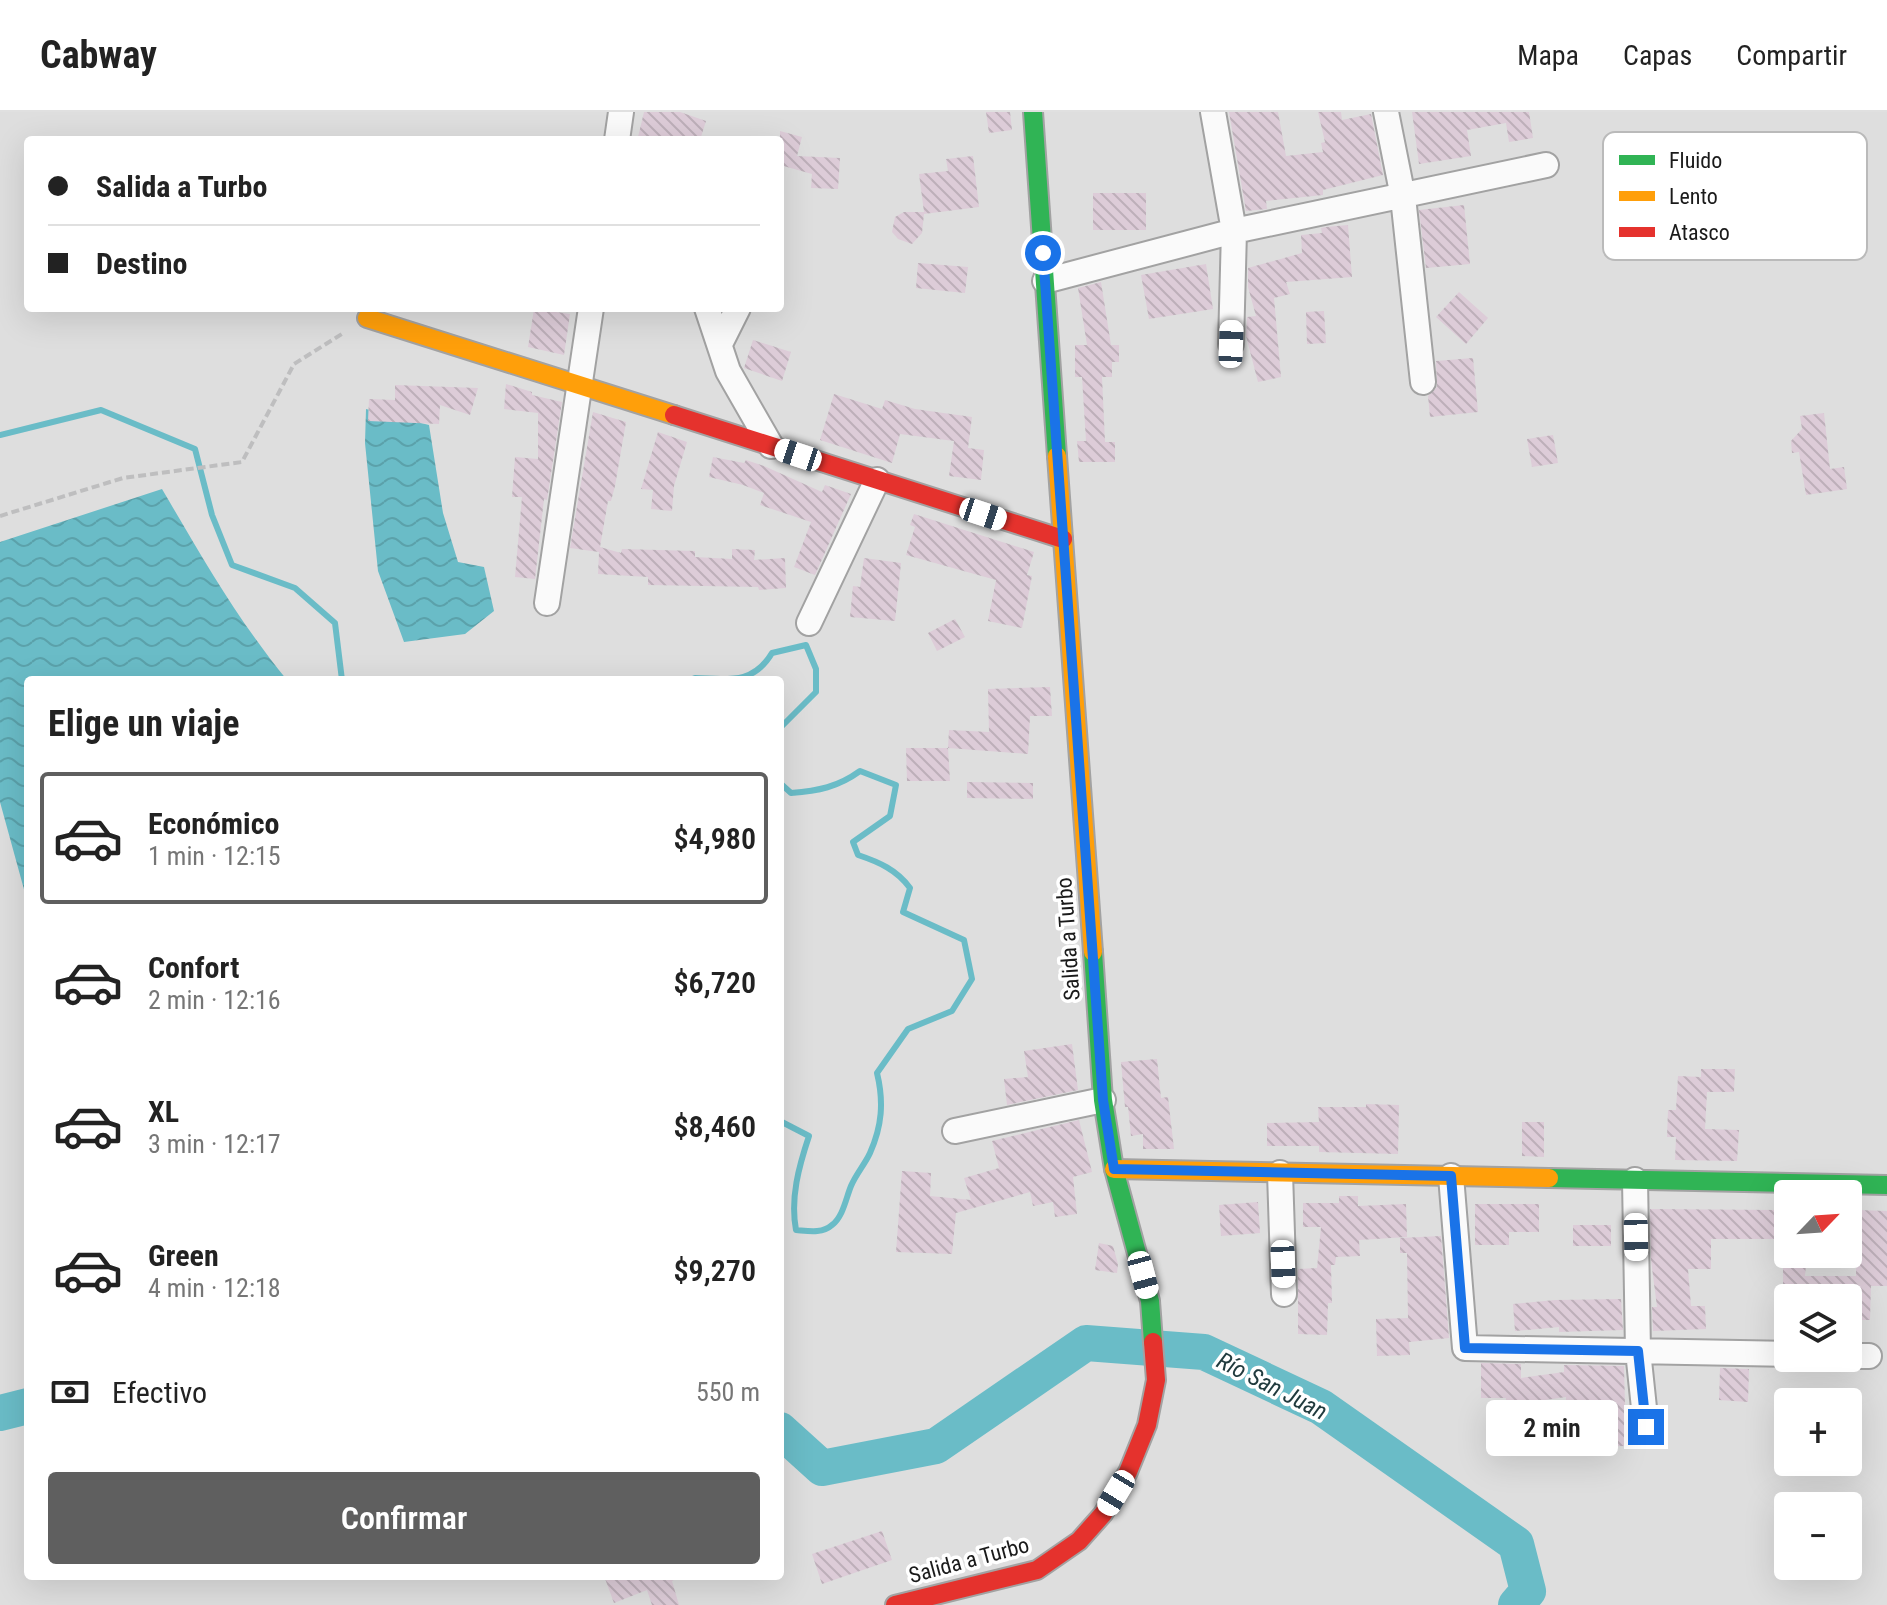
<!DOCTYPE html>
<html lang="es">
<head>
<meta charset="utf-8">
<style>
  :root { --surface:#fff; --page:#f6f6f6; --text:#222; --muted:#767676; --line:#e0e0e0; --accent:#5f5f5f }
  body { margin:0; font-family:"Roboto Condensed",sans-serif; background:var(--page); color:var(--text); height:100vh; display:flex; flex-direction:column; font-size:30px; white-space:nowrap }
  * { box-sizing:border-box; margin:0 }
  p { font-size:26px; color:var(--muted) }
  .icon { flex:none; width:44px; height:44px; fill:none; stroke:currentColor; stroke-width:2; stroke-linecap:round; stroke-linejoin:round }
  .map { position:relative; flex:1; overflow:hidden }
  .drawer { position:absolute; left:24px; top:564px; width:760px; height:904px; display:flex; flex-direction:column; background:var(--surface); border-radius:8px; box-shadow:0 8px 32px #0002 }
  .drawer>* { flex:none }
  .hud { position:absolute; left:24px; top:24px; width:760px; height:176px; border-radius:8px; box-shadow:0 8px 32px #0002; display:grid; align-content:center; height:176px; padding:0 24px; background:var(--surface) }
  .needle { width:52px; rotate:65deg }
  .buttons { position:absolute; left:1774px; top:1068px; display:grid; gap:16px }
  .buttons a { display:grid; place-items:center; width:88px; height:88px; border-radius:8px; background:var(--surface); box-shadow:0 8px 32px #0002; font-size:40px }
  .end { position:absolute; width:36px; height:36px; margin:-18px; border:10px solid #1a73e8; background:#fff; box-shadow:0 0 0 4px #fff }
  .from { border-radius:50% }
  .bubble { position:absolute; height:56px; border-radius:8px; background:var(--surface); box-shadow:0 8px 32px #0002; font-size:26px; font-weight:600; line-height:56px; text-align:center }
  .car { position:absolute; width:24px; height:48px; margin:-24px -12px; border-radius:10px; box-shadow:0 0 6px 2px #0007; background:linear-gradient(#fff 24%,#345 0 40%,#fff 0 76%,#345 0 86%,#fff 0) }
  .hud b { display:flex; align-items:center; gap:28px; height:76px; font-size:30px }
  .hud b+b { border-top:2px solid var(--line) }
  .hud i { width:20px; height:20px; background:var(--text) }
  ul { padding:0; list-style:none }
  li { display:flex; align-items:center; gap:24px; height:132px; margin:0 16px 12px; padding:0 8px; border:4px solid transparent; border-radius:8px }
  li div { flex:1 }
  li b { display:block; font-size:30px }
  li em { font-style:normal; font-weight:600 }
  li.current { border-color:var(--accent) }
  li>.icon { width:72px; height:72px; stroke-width:1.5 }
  h2 { padding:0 24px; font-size:36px; line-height:96px }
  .pay { display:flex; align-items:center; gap:20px; height:88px; padding:0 24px; font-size:30px }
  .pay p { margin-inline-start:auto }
  .action { display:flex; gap:16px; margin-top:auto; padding:16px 24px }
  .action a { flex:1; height:92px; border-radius:8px; background:var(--accent); color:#fff; font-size:32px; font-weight:600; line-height:92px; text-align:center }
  header { display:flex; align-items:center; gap:48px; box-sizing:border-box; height:112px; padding:0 40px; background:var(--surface); border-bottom:2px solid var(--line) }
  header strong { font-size:38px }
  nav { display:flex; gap:44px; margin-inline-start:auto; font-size:28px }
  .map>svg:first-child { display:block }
  .water { fill:url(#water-waves) }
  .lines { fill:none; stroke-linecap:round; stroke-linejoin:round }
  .stream { stroke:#6abcc7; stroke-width:6 }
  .river { stroke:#6abcc7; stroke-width:36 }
  .building { fill:url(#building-back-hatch) }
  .street-casing { stroke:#a2a2a2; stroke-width:28 }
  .fast-casing { stroke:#a2a2a2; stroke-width:22 }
  .slow-casing { stroke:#a2a2a2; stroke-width:22 }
  .jam-casing { stroke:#a2a2a2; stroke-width:22 }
  .path { stroke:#bebebf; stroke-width:4; stroke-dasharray:8 4; stroke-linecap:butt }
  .street { stroke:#fafafa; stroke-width:24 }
  .fast { stroke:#30b455; stroke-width:18 }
  .slow { stroke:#ff9f0a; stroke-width:18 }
  .jam { stroke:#e5322d; stroke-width:18 }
  .route { stroke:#1a73e8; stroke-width:10 }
  .labels { text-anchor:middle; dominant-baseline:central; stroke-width:7; stroke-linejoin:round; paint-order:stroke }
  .street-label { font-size:22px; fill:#1a1a1a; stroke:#fff }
  .water-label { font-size:24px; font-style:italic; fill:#213b3e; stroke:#fff }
  .key { fill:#fff; stroke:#bababa; stroke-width:2 }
  .key-label { font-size:22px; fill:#1a1a1a }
</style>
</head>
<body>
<header>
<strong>Cabway</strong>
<nav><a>Mapa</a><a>Capas</a><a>Compartir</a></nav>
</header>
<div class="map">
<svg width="1887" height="1493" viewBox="0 0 1887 1493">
  <defs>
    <pattern id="water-waves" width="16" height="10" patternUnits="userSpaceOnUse" patternTransform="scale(2)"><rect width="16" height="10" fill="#6abcc7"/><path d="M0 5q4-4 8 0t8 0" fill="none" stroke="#5ba1aa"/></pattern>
    <pattern id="building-back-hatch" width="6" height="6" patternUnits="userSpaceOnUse" patternTransform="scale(2)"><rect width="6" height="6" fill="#ddccd8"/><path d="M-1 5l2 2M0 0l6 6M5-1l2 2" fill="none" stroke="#bdafb9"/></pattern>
  </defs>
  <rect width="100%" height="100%" fill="#dedede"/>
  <!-- water -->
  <path class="water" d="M366 297 429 313 443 401 458 450 484 455 494 499 465 522 404 530 378 459 365 331Z
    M162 377C202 445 237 507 287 568H28V792L0 690V430Z"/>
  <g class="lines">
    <!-- stream -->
    <path class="stream" d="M0 323 101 298 195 337 212 403 232 453 295 476 335 511 342 568
      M690 568 695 566C728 567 753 573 772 541L806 533 816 557V580L780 616
      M780 671 791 681C818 679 838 675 860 659L896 673 890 704 853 730 858 743C879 750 897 758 910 776L903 800 964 828 972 867 952 899 908 917 877 961C884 990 882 1014 870 1041 865 1052 856 1062 851 1074 846 1086 843 1105 832 1113 822 1122 808 1119 796 1118 790 1086 799 1054 809 1024L780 1009"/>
    <!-- river -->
    <path class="river" d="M0 1301 28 1294
      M780 1318 822 1356 936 1334 1086 1231 1204 1240 1321 1295 1516 1432 1528 1479 1516 1493"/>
  </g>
  <!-- building -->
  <path class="building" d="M644 0H680L706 9 700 28H650L638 25Z
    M986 0H1010L1012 18 989 21Z
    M1229 0H1278L1286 44 1323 40 1321 31 1325 30 1318 0H1341L1342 8 1371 2 1383 63 1323 78V83L1266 89 1267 97 1246 99Z
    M1412 0H1529L1533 26 1509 30 1506 11 1467 18 1471 44 1419 52Z
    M780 19 802 25 797 44 840 46 838 77 811 76 812 62 780 53Z
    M973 44 979 95 924 102 922 121 912 132 898 127 892 120 895 105 904 100H924L919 62 948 59 946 47Z
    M1093 81H1146V118H1093Z
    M1464 93 1470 152 1426 156 1419 98Z
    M1348 113 1352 165 1286 170 1290 182 1274 186 1281 265 1258 270 1246 224 1247 205 1256 204 1248 175V156L1302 141 1301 123 1322 121 1321 116 1326 115Z
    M918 151 968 155 965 181 916 176Z
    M1206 152 1213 197 1149 207 1141 163Z
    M1101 170 1111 233H1119V250H1112V265H1102L1105 330H1115V350H1079L1077 329H1086L1082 265H1075V233H1087L1078 176Z
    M1459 180 1488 206 1466 232 1436 205Z
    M534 197 570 202 564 243 528 235Z
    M1324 199 1326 231 1307 232 1306 200Z
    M753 228 791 240 782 269 744 256Z
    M1473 246 1478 300 1430 305 1428 284 1437 275 1436 249Z
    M506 272 532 280V283L562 290 547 388 544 387 535 467 515 465 522 385H512L515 345 538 347V301L504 297Z
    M395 273 478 276 470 303 440 293 439 312 368 309 369 287 395 288Z
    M834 282 882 297 885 288 915 297 972 305 968 336 984 338 981 368 949 364 954 329 900 322 892 351 820 328Z
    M593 300 626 310 615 374 611 389H608L600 435 621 441 622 437 695 439V445L732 447V437L755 438 754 448 785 446 786 476 759 478 758 475 648 473V465L598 462 599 440 570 436Z
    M1824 301 1830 357 1844 355 1847 377 1806 383 1799 340 1792 341 1791 329 1802 317 1800 304Z
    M658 320 687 330 674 374 672 399 651 397 653 378 641 377Z
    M1553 323 1558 351 1532 355 1527 327Z
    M713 345 744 351 746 348 764 354 822 380 825 373 851 382 815 463 794 455 811 410 760 393 764 381 743 373 709 365Z
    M914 402 1034 440 1027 463 1032 464 1022 516 988 509 996 468 906 443 915 415 910 413Z
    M864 446 901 451 895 509 850 505 853 474 860 475Z
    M955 507 965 525 937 539 928 521Z
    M1050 575 1052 604H1030L1028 642 948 636 949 618 989 620 988 577Z
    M906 636H948L950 669H907Z
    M967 670 1033 671V687L967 686Z
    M1072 932 1078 978 1007 993 1004 967 1028 965 1024 939Z
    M1157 947 1161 986 1168 985 1174 1037H1143V1022L1131 1024 1128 995H1125L1121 950Z
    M1701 957H1735L1734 980H1707L1705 1017 1739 1018 1737 1049 1675 1048 1676 1025H1667L1668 998H1676L1678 964 1701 965Z
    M1366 992 1399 993 1398 1042 1319 1040V1034H1267V1011L1319 1010 1318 995H1366Z
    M1079 1008 1092 1060 1073 1065 1077 1102 1055 1105 1053 1090 1033 1094 1030 1080 956 1101 952 1142 896 1140 902 1059 931 1061 930 1084 971 1088 964 1066 999 1056 992 1029Z
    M1522 1010H1544V1045L1522 1044Z
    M1339 1084H1358V1094L1406 1092 1407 1125 1359 1128 1360 1144 1336 1145 1335 1153H1331L1332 1191H1328L1327 1223 1298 1222V1157L1317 1156 1321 1115H1303V1091H1339Z
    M1258 1090 1260 1121 1221 1124 1219 1093Z
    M1475 1092H1539V1120H1509V1133H1475Z
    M1650 1097 1779 1098V1108L1788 1109V1127H1711V1157H1688L1691 1194H1705L1706 1217 1653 1219 1652 1195H1657L1651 1148Z
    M1857 1098 1887 1099V1174H1871L1870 1208H1848V1186H1783V1142H1807L1805 1164H1856Z
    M1573 1113H1611V1134H1573Z
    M1441 1124 1449 1226 1409 1230 1410 1243 1377 1244 1376 1207 1408 1206 1407 1141H1400V1126Z
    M1099 1131 1113 1134 1118 1152 1117 1161 1095 1158Z
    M1621 1187 1623 1218 1559 1220V1215L1515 1219 1513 1192 1555 1188Z
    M1481 1251 1521 1252V1266L1564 1260V1253L1624 1254 1626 1334 1567 1335 1566 1285 1524 1291 1525 1325 1507 1326 1506 1286H1481Z
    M1720 1256 1749 1257 1748 1290 1719 1288Z
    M882 1419 892 1448 822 1472 812 1442Z
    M604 1464H681L672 1469 679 1493H652L647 1478 614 1491Z"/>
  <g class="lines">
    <!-- street casing -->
    <g class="street-casing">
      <path id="street" d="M1213 0 1234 119 1231 232
        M1386 0 1403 85 1423 270
        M617 28 621 0
        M1045 169 1234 119 1546 53
        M707 196 728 259 771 334
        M720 232 738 196
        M547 491 591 196
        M809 511 877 368
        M955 1019 1103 988
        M1280 1061 1284 1182
        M1451 1064 1465 1236 1788 1242
        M1635 1068 1638 1239 1646 1315
        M1848 1244H1869"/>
    </g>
    <!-- fast casing -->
    <g class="fast-casing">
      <path id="fast" d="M1033 0 1057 344
        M1093 840 1103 988 1114 1057 1150 1189 1153 1230
        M1549 1066 1887 1073"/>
    </g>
    <!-- slow casing -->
    <g class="slow-casing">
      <path id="slow" d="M367 206 674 303
        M1057 344 1093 840
        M1114 1057 1549 1066"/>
    </g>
    <!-- jam casing -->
    <g class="jam-casing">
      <path id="jam" d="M674 303 1063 427
        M895 1493 1037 1458 1079 1429 1103 1402 1128 1360 1147 1313 1156 1268 1153 1230"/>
    </g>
    <!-- path -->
    <path class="path" d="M0 404 123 366 242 350 294 252 345 220"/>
    <!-- street -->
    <use href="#street" class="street"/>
    <!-- fast -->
    <use href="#fast" class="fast"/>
    <!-- slow -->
    <use href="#slow" class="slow"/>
    <!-- jam -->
    <use href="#jam" class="jam"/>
  </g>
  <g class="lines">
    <!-- route -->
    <path class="route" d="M1043 141 1103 988 1114 1057 1451 1064 1465 1236 1638 1239 1646 1315"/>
  </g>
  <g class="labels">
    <!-- street labels -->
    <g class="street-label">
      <text transform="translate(1068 827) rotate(-94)">Salida a Turbo</text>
      <text transform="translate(969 1448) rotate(-15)">Salida a Turbo</text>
    </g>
    <!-- water labels -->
    <g class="water-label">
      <text transform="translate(1272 1274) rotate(27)">Río San Juan</text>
    </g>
  </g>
  <!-- legend -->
  <rect x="1603" y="20" width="264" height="128" rx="12" class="key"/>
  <rect x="1619" y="43" width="36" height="10" fill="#30b455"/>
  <rect x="1619" y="79" width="36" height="10" fill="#ff9f0a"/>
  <rect x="1619" y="115" width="36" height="10" fill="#e5322d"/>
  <g class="key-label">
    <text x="1669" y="56">Fluido</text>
    <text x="1669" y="92">Lento</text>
    <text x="1669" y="128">Atasco</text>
  </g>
</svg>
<div class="buttons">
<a><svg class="needle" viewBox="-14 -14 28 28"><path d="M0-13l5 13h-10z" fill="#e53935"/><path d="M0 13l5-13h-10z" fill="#767676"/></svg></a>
<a><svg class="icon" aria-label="layers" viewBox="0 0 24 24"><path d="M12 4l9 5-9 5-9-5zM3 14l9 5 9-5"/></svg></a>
<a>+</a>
<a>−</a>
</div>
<i class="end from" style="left:1043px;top:141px"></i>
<i class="end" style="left:1646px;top:1315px"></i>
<div class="bubble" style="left:1486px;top:1288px;width:132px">2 min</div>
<i class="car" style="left:1231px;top:232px;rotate:2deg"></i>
<i class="car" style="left:798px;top:343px;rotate:288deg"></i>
<i class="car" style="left:983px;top:402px;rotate:108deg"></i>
<i class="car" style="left:1636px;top:1125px;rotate:179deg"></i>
<i class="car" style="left:1283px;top:1152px;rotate:178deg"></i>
<i class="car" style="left:1143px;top:1163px;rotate:165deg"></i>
<i class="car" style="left:1116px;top:1381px;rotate:211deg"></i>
<div class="hud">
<b><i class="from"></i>Salida a Turbo</b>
<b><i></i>Destino</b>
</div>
<section class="drawer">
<h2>Elige un viaje</h2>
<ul>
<li class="current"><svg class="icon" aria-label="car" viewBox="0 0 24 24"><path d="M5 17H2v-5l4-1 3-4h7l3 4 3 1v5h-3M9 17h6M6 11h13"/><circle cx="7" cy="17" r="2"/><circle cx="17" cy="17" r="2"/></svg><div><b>Económico</b><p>1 min · 12:15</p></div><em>$4,980</em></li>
<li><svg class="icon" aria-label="car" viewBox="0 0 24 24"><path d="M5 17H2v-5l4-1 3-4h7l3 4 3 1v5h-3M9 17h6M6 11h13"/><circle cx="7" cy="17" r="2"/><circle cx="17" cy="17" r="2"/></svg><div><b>Confort</b><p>2 min · 12:16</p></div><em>$6,720</em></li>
<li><svg class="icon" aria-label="car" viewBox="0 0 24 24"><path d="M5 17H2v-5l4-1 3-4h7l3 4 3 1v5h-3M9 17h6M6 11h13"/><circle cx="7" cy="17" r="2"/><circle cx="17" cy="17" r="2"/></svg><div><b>XL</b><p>3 min · 12:17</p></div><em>$8,460</em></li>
<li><svg class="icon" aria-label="car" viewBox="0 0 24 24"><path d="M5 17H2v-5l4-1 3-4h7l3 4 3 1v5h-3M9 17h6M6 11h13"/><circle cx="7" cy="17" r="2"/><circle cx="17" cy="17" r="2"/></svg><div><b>Green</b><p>4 min · 12:18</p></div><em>$9,270</em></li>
</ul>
<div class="pay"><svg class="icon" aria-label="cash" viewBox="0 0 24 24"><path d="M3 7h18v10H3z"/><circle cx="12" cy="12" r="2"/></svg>Efectivo<p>550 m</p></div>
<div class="action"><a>Confirmar</a></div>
</section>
</div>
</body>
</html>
